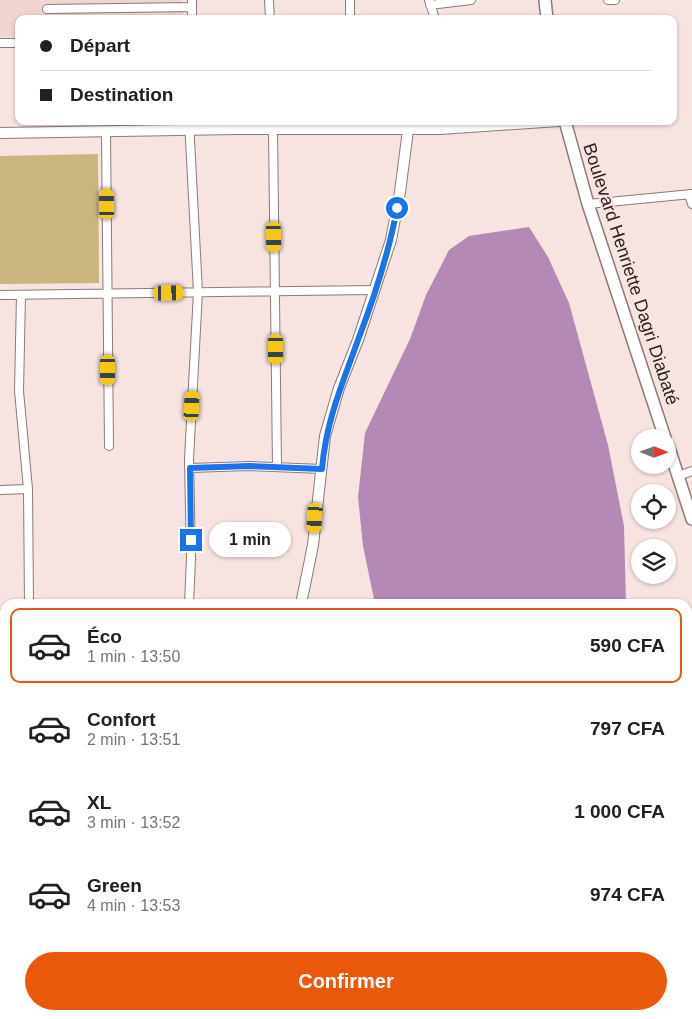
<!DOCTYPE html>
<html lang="fr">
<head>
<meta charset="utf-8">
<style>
  :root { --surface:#fff; --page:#f2f2f2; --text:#202124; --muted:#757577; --line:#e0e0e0; --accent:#ea580c }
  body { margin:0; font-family:Helvetica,sans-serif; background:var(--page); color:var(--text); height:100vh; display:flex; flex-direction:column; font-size:19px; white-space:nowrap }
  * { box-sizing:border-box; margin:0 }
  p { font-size:16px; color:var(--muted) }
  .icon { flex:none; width:28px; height:28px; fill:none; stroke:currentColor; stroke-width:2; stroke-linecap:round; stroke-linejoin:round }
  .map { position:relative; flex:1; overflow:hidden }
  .panel { position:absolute; left:0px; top:599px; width:692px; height:421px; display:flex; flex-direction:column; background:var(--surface); border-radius:15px 15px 0 0; box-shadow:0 1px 4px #0004 }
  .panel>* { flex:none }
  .hud { position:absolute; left:15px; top:15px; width:662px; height:110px; border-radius:10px; box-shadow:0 1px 4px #0004; display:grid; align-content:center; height:110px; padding:0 25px; background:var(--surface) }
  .needle { width:32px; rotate:91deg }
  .fabs { position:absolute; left:631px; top:429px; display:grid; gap:10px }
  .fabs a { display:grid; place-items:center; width:45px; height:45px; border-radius:50%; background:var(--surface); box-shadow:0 1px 4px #0004; font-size:25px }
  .end { position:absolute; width:22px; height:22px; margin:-11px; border:6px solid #1a73e8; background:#fff; box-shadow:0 0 0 2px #fff }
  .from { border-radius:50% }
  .bubble { position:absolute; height:35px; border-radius:18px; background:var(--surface); box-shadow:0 1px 4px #0004; font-size:16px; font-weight:800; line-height:35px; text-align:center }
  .car { position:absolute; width:15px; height:30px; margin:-15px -8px; border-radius:6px; box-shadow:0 0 4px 1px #0007; background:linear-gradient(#f5c518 24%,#345 0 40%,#f5c518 0 76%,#345 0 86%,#f5c518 0) }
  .hud b { display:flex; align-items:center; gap:18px; height:48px; font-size:19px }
  .hud b+b { border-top:1px solid var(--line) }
  .hud i { width:12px; height:12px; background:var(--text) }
  ul { padding:9px 0 0; list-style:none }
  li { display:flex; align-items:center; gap:15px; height:75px; margin:0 10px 8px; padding:0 15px; border:2px solid transparent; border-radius:10px }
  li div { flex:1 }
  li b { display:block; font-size:19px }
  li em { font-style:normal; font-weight:800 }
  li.active { border-color:var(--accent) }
  li>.icon { width:45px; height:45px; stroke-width:1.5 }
  .action { display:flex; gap:10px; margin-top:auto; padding:10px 25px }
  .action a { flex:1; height:58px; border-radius:30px; background:var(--accent); color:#fff; font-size:20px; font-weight:800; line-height:58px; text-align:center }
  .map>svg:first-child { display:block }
  .built { fill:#f0d4cf }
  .green { fill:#cab57f }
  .water { fill:#b589b5 }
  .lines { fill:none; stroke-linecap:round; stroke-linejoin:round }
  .minor-casing { stroke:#8c7a78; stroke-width:10 }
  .tertiary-casing { stroke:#8c7a78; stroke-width:12 }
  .secondary-casing { stroke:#8c7a78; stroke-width:14 }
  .minor { stroke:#fff; stroke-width:8 }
  .tertiary { stroke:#fff; stroke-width:10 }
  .secondary { stroke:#fff; stroke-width:11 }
  .route { stroke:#1a73e8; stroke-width:6 }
  .labels { text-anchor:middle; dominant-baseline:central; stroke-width:4.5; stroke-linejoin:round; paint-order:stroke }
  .street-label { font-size:18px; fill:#292221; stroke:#f7e3e0 }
</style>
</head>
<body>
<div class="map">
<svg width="692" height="1019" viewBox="0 0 692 1019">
  <rect width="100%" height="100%" fill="#f7e3e0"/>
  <!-- built -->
  <path class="built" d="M0 0H182L183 19H19V37H0Z"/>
  <!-- green -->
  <path class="green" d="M98 154 99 283 0 284V156Z"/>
  <!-- water -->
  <path class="water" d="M529 227 548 257 569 303 608 445 624 526 626 604H375L363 546 358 497 365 433 410 339 426 295 449 250 469 236Z
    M73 1015H632V1019H74Z"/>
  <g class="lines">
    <!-- minor casing -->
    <g class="minor-casing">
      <path id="minor" d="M192 0V19
        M269 0 270 19
        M350 0V19
        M429 0 435 19
        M608 0H615
        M430 5 471 0
        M47 9 192 7
        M0 43H19
        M189 121 198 292 189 459 191 558 189 604
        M273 129 277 467
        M106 132 109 446
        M689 194 692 204
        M588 204 692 194
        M0 295 375 290
        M21 295 19 391 28 489 29 604
        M190 468 250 466 322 469
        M678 476 692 471
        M0 490 28 489"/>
    </g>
    <!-- tertiary casing -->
    <g class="tertiary-casing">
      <path id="tertiary" d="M0 133 237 129H440L559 121
        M301 604 313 545 325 436 339 388 358 340 391 240 400 192 408 130
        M0 749H5"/>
    </g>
    <!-- secondary casing -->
    <g class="secondary-casing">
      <path id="secondary" d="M545 0 547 19
        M565 121 588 204 665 438
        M668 445 692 519"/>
    </g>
    <!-- minor -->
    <use href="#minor" class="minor"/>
    <!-- tertiary -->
    <use href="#tertiary" class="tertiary"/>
    <!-- secondary -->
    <use href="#secondary" class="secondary"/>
  </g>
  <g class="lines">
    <!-- route -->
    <path class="route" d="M191 540 190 468 250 466 322 469C326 421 342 385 358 340 374 298 389 253 397 208"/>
  </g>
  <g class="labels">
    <!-- street labels -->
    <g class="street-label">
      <text transform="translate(631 274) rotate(72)">Boulevard Henriette Dagri Diabaté</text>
    </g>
  </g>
</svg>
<div class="fabs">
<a><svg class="needle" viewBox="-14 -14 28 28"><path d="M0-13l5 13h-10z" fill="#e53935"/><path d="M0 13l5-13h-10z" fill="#757577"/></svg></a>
<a><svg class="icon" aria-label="locate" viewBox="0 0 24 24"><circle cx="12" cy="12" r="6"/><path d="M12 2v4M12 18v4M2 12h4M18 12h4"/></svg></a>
<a><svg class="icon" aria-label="layers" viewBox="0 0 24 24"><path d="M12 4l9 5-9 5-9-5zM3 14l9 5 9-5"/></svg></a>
</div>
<i class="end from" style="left:397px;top:208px"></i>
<i class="end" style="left:191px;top:540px"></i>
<div class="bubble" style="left:209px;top:522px;width:82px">1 min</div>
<i class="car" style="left:107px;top:204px;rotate:359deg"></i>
<i class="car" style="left:274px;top:237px;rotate:179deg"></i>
<i class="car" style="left:169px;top:293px;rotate:89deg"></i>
<i class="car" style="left:276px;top:349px;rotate:180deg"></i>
<i class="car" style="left:108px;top:370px;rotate:180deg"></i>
<i class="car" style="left:192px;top:406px;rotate:3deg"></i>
<i class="car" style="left:315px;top:518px;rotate:184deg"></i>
<div class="hud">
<b><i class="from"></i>Départ</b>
<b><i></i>Destination</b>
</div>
<section class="panel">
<ul>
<li class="active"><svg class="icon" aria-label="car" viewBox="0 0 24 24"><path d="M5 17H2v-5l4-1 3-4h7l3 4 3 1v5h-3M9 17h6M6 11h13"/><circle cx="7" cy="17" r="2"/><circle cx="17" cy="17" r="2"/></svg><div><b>Éco</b><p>1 min · 13:50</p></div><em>590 CFA</em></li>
<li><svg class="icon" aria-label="car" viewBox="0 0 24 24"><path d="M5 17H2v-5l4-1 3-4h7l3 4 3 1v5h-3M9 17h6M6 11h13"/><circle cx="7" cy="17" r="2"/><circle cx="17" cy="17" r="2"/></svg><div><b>Confort</b><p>2 min · 13:51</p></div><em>797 CFA</em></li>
<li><svg class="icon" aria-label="car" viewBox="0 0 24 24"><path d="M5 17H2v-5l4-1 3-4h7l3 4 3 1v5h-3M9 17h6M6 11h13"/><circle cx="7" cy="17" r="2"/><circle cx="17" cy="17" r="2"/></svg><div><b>XL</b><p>3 min · 13:52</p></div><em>1 000 CFA</em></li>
<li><svg class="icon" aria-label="car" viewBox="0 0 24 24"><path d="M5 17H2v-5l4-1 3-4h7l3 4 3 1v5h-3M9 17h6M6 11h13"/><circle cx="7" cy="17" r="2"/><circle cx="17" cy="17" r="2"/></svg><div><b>Green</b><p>4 min · 13:53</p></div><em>974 CFA</em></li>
</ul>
<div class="action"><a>Confirmer</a></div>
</section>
</div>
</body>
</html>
